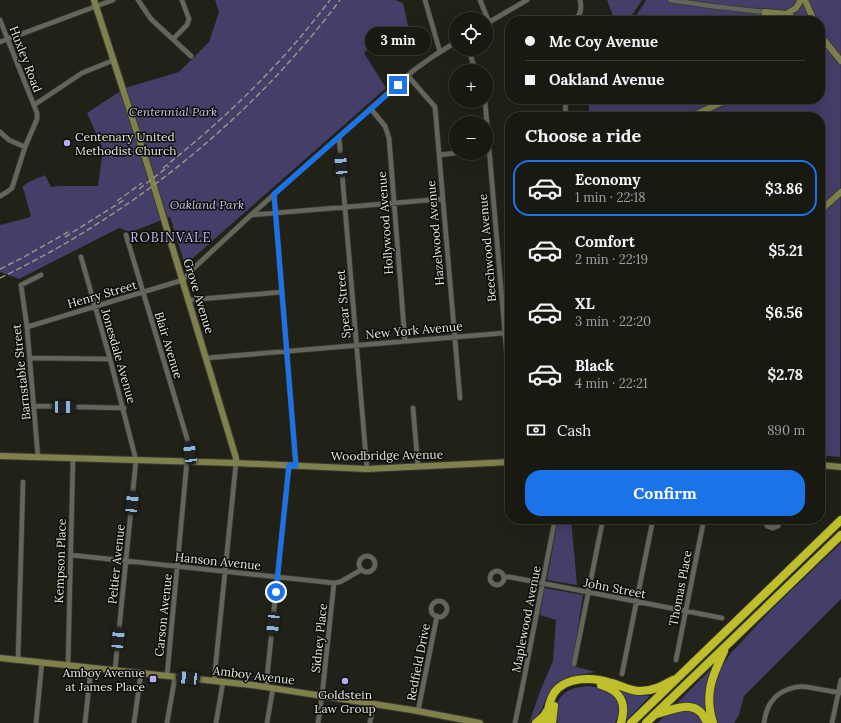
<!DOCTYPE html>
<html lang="en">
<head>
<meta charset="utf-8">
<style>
  :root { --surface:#191912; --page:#262620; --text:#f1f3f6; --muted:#9fa09f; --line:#373832; --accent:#1a73e8 }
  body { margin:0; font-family:Lora,serif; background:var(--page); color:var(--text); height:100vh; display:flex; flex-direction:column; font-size:15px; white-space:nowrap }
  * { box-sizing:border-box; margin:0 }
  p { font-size:13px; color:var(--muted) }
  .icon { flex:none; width:22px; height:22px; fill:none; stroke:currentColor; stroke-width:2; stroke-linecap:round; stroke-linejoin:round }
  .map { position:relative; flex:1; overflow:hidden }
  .drawer { position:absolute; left:505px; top:112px; width:320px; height:412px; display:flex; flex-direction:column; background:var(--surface); border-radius:16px; box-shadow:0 4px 16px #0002,0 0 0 1px var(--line) }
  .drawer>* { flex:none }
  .guide { position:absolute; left:505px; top:16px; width:320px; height:88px; border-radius:16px; box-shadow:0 4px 16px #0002,0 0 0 1px var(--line); display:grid; align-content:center; height:88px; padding:0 20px; background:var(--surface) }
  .tools { position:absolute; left:449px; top:12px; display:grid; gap:8px }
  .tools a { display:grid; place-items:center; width:44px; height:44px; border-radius:50%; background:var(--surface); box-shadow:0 4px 16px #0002,0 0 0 1px var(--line); font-size:20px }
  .end { position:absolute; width:18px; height:18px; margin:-9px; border:5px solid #1a73e8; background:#fff; box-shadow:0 0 0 2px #fff }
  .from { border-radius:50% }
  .bubble { position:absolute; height:28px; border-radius:14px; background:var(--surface); box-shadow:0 4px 16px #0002,0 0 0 1px var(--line); font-size:13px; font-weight:700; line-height:28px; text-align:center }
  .car { position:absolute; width:12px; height:24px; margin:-12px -6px; border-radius:5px; box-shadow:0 0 3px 1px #0007; background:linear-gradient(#222 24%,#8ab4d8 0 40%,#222 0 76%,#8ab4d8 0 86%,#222 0) }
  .guide b { display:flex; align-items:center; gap:14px; height:38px; font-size:15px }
  .guide b+b { border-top:1px solid var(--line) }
  .guide i { width:10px; height:10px; background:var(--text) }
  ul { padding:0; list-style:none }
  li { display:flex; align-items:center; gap:12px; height:56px; margin:0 8px 6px; padding:0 12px; border:2px solid transparent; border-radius:16px }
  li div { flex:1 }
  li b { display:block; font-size:15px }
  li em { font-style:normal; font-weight:700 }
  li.on { border-color:var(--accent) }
  li>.icon { width:36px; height:36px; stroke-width:1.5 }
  h2 { padding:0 20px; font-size:18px; line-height:48px }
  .pay { display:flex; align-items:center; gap:10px; height:44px; padding:0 20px; font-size:15px }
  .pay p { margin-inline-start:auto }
  .cta { display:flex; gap:8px; margin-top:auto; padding:8px 20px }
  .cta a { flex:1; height:46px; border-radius:16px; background:var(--accent); color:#fff; font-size:16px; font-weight:700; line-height:46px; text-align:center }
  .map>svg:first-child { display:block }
  .green { fill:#443e69 }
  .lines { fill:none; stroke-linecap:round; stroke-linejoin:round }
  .street-casing { stroke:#3b3b35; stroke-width:6 }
  .secondary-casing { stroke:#3b3b35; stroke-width:8 }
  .highway-casing { stroke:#3b3b35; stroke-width:10 }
  .street { stroke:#65665b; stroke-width:4.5 }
  .secondary { stroke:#80804d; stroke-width:6 }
  .highway { stroke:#bfbe2b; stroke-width:8 }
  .rail { stroke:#94948c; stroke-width:1.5; stroke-dasharray:6 3; stroke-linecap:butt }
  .route { stroke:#1a73e8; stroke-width:5 }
  .poi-dot { fill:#b4acf9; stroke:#0b0b07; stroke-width:1.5 }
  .labels { text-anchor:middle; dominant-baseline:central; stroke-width:3; stroke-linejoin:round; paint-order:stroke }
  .street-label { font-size:12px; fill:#e7e7e1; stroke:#0b0b07 }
  .park-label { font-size:12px; font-style:italic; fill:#c8c5ef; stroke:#0b0b07 }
  .poi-label { font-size:12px; fill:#e7e7e1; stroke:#0b0b07; text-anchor:start }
  .neighbourhood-label { font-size:13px; letter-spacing:1px; fill:#c2bdf6; stroke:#0b0b07 }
</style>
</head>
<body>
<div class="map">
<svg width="841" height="723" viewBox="0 0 841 723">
  <rect width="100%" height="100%" fill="#212118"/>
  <!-- green -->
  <path class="green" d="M215 0H395L403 3 410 35 391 48 381 36 364 53 386 88 185 265 170 217 131 232 119 228 19 279 0 272V225L31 217 24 191 22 187C28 181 37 179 45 175L51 187 59 186H98L103 149 87 113 125 88 179 72 209 42 219 12Z
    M607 0H642L629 20 615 21Z
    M646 0H841L840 457 820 455V117H590L588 99H820V21H633Z
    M558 519H571L577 585 547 580Z
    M841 543V599L744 696 739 715 734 723H716L712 697 715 678 730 654 772 609Z
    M544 588 583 595 572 666 596 672C577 675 558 677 548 696 540 710 543 712 529 723L541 689 553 661 556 620 540 615Z
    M715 665 708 717 696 705 677 703Z
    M588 686C594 687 599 687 604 689 619 694 622 710 615 723H558C553 708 557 695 572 689 577 687 583 687 588 686Z
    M614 687 635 694 650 696 624 723C628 706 627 699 614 687Z
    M687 709 698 713 703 723H657C665 715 675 710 687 709Z"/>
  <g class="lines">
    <!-- street casing -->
    <g class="street-casing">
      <path id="street" d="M138 0 151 19 191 56
        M425 0 440 52
        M480 0 489 22
        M670 0 711 6 765 12
        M0 20 37 113V119L25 147 12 188 7 192 0 196
        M574 21C581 14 582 9 580 0
        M486 24 527 0
        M173 39 187 25 189 19 182 0
        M0 42 113 0
        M468 49 476 71
        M408 76 435 107 460 398
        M565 99 566 117
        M485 101 510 393
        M34 105 82 73 114 60
        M371 109 385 126 389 138 405 341
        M0 132 9 140 25 147
        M339 137 367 469
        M439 155 456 153
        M274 194 296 466
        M251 215 442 199
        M126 235 189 445 191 462
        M81 257 110 359 136 460 115 670
        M189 300 282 292
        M27 327 183 280 196 266 251 215 414 70 432 57 456 42
        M30 358 110 359
        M207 358 504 333
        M34 406 124 408
        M413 408 418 467
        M38 457 27 327 21 285 41 275
        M765 519 767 526 773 528 778 526 780 519
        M71 555 334 583 340 582 361 570
        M359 564a8 8 0 1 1 16 0a8 8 0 1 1-16 0Z
        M490 578a7 7 0 1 1 14 0a7 7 0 1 1-14 0Z
        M504 577H510L722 618
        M431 609a8 8 0 1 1 16 0a8 8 0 1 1-16 0Z
        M18 660 23 482
        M676 660 704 519
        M574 664 603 519
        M68 665 73 458
        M622 674 653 519
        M167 676 187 461
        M214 681 236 463
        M266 687 289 465
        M418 711 437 616
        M36 723 42 662
        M85 723 91 668
        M134 723 141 673
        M167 723 175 677
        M216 723 223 682
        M267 723 273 688
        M318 723 322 696 334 583
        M370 723 373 704
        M515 723 522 689 555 519
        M764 723C765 716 767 707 772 701 779 691 795 685 807 687L841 693
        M832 723 841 680"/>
    </g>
    <!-- secondary casing -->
    <g class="secondary-casing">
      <path id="secondary" d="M94 0 149 170 236 458V463
        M805 0 814 21
        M786 14 796 8 801 0
        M765 21V12L786 14 800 21
        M820 35 841 61
        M690 117 729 99
        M820 211 841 192
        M0 456 236 463 367 469 510 462
        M820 465 841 467
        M0 658 252 685 412 710 480 723"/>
    </g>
    <!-- highway casing -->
    <g class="highway-casing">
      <path id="highway" d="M601 685C621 691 627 703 621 723
        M656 714C675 710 697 696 707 723
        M536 723 544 716 547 711
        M546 723C547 714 549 701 554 693 566 676 593 677 611 683 620 685 628 690 638 691 651 692 662 686 673 680
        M552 723 554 706
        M631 723 841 520
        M646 723 841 535
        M713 723C704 694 712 677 724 651"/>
    </g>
    <!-- street -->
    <use href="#street" class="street"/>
    <!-- secondary -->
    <use href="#secondary" class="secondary"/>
    <!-- highway -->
    <use href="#highway" class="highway"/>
    <!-- rail -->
    <path class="rail" d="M163 168C225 119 282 64 330 0
      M139 189 169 166
      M117 201 142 183
      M65 237 124 200
      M0 269 22 258 68 232
      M0 278C133 214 252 118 340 0"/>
  </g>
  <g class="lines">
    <!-- route -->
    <path class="route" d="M276 592 289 465 296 466 274 194 398 85"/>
  </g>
  <!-- markers -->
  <g class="poi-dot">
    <circle cx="67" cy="143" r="4"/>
    <rect x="149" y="675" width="8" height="8" rx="2"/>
    <circle cx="345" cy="681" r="4"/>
  </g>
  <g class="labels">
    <!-- street labels -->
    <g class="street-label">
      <text transform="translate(26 59) rotate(69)">Huxley Road</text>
      <text transform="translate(385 223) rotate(-94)">Hollywood Avenue</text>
      <text transform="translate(435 233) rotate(-95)">Hazelwood Avenue</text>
      <text transform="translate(487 248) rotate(-95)">Beechwood Avenue</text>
      <text transform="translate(102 294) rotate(-16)">Henry Street</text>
      <text transform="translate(199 296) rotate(73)">Grove Avenue</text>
      <text transform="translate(343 304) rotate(-95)">Spear Street</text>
      <text transform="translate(414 330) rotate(-5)">New York Avenue</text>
      <text transform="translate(169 345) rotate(73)">Blair Avenue</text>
      <text transform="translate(119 356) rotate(74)">Jonesdale Avenue</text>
      <text transform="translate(21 372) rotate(-96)">Barnstable Street</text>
      <text transform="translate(387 455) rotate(-1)">Woodbridge Avenue</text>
      <text transform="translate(60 561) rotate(-88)">Kempson Place</text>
      <text transform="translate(218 561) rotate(6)">Hanson Avenue</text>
      <text transform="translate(116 564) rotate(-84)">Peltier Avenue</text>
      <text transform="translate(615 588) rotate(11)">John Street</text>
      <text transform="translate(680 588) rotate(-79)">Thomas Place</text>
      <text transform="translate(163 615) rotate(-84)">Carson Avenue</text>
      <text transform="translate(526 619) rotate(-79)">Maplewood Avenue</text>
      <text transform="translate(319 638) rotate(-84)">Sidney Place</text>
      <text transform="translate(418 662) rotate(-79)">Redfield Drive</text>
      <text transform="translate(254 675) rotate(7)">Amboy Avenue</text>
    </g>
    <!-- park labels -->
    <g class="park-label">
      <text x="173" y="111">Centennial Park</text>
      <text x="207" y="204">Oakland Park</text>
    </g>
    <!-- poi labels -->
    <g class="poi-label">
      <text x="75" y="136">Centenary United<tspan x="75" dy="14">Methodist Church</tspan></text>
      <text x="145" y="672" text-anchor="end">Amboy Avenue<tspan x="145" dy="14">at James Place</tspan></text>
      <text x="345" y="694" text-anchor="middle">Goldstein<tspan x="345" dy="14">Law Group</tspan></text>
    </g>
    <!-- neighbourhood labels -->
    <g class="neighbourhood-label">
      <text x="171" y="237">ROBINVALE</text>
    </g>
  </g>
</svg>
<div class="tools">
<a><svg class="icon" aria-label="locate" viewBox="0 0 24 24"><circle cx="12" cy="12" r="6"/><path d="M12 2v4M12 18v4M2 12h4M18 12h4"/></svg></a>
<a>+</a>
<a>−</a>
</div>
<i class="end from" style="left:276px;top:592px"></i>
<i class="end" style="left:398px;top:85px"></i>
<div class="bubble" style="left:365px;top:27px;width:66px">3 min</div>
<i class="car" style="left:341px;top:165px;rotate:355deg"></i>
<i class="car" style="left:64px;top:407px;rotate:91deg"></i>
<i class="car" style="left:190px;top:453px;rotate:352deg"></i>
<i class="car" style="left:132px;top:503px;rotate:6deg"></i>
<i class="car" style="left:273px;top:624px;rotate:186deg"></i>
<i class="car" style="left:118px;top:639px;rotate:5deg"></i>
<i class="car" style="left:188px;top:678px;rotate:276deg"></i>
<div class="guide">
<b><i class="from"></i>Mc Coy Avenue</b>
<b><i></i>Oakland Avenue</b>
</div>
<section class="drawer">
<h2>Choose a ride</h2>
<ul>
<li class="on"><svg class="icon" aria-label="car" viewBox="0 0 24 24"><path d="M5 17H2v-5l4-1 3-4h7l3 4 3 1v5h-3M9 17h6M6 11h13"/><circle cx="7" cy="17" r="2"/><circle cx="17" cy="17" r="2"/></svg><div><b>Economy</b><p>1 min · 22:18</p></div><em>$3.86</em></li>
<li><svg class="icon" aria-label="car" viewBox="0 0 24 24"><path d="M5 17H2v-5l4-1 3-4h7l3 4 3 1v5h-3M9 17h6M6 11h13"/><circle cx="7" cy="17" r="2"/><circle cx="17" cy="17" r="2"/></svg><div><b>Comfort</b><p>2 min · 22:19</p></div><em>$5.21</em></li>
<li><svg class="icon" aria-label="car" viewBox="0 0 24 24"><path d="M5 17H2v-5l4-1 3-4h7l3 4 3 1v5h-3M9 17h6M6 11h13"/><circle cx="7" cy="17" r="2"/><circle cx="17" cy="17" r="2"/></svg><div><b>XL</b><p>3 min · 22:20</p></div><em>$6.56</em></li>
<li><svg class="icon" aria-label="car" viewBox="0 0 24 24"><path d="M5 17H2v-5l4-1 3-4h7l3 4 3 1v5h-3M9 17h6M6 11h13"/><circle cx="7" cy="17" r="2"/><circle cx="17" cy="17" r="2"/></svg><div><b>Black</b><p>4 min · 22:21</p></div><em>$2.78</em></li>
</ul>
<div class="pay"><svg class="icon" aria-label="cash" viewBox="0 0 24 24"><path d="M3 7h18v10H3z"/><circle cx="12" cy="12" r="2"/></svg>Cash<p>890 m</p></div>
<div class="cta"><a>Confirm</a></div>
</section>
</div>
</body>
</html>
